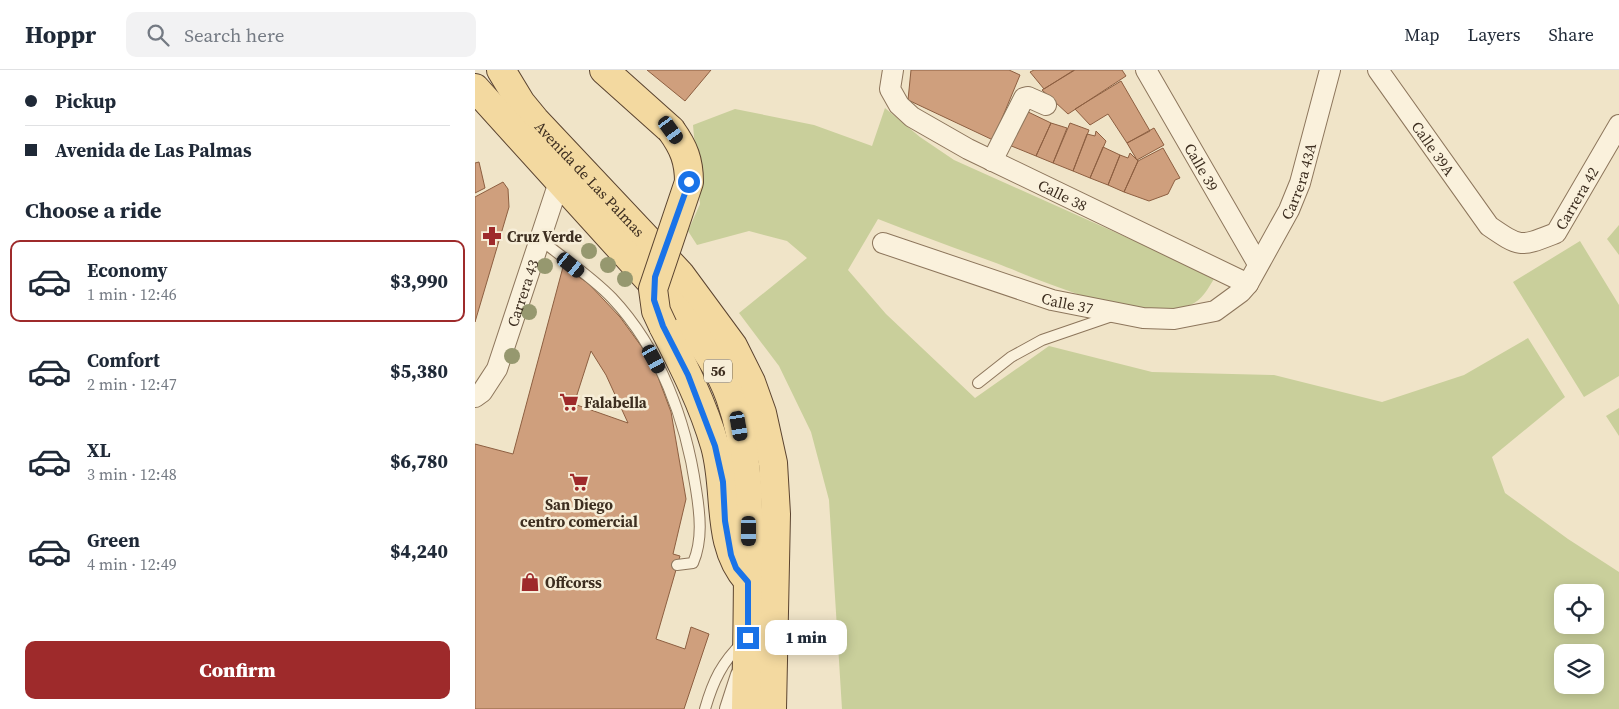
<!DOCTYPE html>
<html lang="en">
<head>
<meta charset="utf-8">
<style>
  :root { --surface:#fff; --page:#f2f2f3; --text:#1f2937; --muted:#747a83; --line:#e0e1e3; --accent:#9e2a2b }
  body { margin:0; font-family:"Source Serif 4",serif; background:var(--page); color:var(--text); height:100vh; display:flex; flex-direction:column; font-size:19px; white-space:nowrap }
  * { box-sizing:border-box; margin:0 }
  p { font-size:16px; color:var(--muted) }
  .icon { flex:none; width:28px; height:28px; fill:none; stroke:currentColor; stroke-width:2; stroke-linecap:round; stroke-linejoin:round }
  .map { position:relative; flex:1; overflow:hidden }
  .side { display:flex; flex-direction:column; background:var(--surface); width:475px }
  .side>* { flex:none }
  .hud { display:grid; align-content:center; height:110px; padding:0 25px; background:var(--surface) }
  .controls { position:absolute; left:1079px; top:514px; display:grid; gap:10px }
  .controls a { display:grid; place-items:center; width:50px; height:50px; border-radius:10px; background:var(--surface); box-shadow:0 2px 12px #0003; font-size:25px }
  .end { position:absolute; width:22px; height:22px; margin:-11px; border:6px solid #1a73e8; background:#fff; box-shadow:0 0 0 2px #fff }
  .from { border-radius:50% }
  .bubble { position:absolute; height:35px; border-radius:10px; background:var(--surface); box-shadow:0 2px 12px #0003; font-size:16px; font-weight:800; line-height:35px; text-align:center }
  .car { position:absolute; width:15px; height:30px; margin:-15px -8px; border-radius:6px; box-shadow:0 0 4px 1px #0007; background:linear-gradient(#222 24%,#8ab4d8 0 40%,#222 0 76%,#8ab4d8 0 86%,#222 0) }
  .hud b { display:flex; align-items:center; gap:18px; height:48px; font-size:19px }
  .hud b+b { border-top:1px solid var(--line) }
  .hud i { width:12px; height:12px; background:var(--text) }
  ul { padding:0; list-style:none }
  li { display:flex; align-items:center; gap:15px; height:82px; margin:0 10px 8px; padding:0 15px; border:2px solid transparent; border-radius:10px }
  li div { flex:1 }
  li b { display:block; font-size:19px }
  li em { font-style:normal; font-weight:800 }
  li.active { border-color:var(--accent) }
  li>.icon { width:45px; height:45px; stroke-width:1.5 }
  h2 { padding:0 25px; font-size:22px; line-height:60px }
  .primary-button { display:flex; gap:10px; margin-top:auto; padding:10px 25px }
  .primary-button a { flex:1; height:58px; border-radius:10px; background:var(--accent); color:#fff; font-size:20px; font-weight:800; line-height:58px; text-align:center }
  header { display:flex; align-items:center; gap:30px; box-sizing:border-box; height:70px; padding:0 25px; background:var(--surface); border-bottom:1px solid var(--line) }
  header strong { font-size:24px }
  nav { display:flex; gap:28px; margin-inline-start:auto; font-size:18px }
  .search { width:350px; height:45px; background:var(--page); display:flex; align-items:center; gap:12px; box-sizing:border-box; padding:0 18px; border-radius:10px; color:var(--muted); font-size:19px }
  main { display:flex; flex:1; min-height:0 }
  .map>svg:first-child { display:block }
  .green { fill:#c9cf9b; fill-rule:evenodd }
  .building { fill:#cf9f7d; stroke:#8d5f41; fill-rule:evenodd }
  .lines { fill:none; stroke-linecap:round; stroke-linejoin:round }
  .lane-casing { stroke:#8d765c; stroke-width:12 }
  .street-casing { stroke:#8d765c; stroke-width:22 }
  .primary-casing { stroke:#5b4430; stroke-width:30 }
  .lane { stroke:#faf1dc; stroke-width:10 }
  .street { stroke:#faf1dc; stroke-width:20 }
  .primary { stroke:#f3d9a0; stroke-width:28 }
  .primary-bridge-casing { stroke:#5b4430; stroke-width:30; stroke-linecap:butt }
  .primary-bridge { stroke:#f3d9a0; stroke-width:28 }
  .tree { fill:#96986f }
  .route { stroke:#1a73e8; stroke-width:6 }
  .labels { text-anchor:middle; dominant-baseline:central; stroke-width:5; stroke-linejoin:round; paint-order:stroke }
  .shield { fill:#f7eed8; stroke:#756857; stroke-width:1 }
  .shield-label { font-size:14px; font-weight:bold; fill:#3d2e20 }
  .street-label { font-size:15px; fill:#3d2e20; stroke:#f7eed8 }
  .poi-label { font-size:15px; font-weight:bold; fill:#3d2e20; stroke:#f7eed8; text-anchor:start }
</style>
</head>
<body>
<header>
<strong>Hoppr</strong>
<div class="search"><svg class="icon" aria-label="search" viewBox="0 0 24 24"><circle cx="10" cy="10" r="6"/><path d="M15 15l6 6"/></svg>Search here</div>
<nav><a>Map</a><a>Layers</a><a>Share</a></nav>
</header>
<main>
<section class="side">
<div class="hud">
<b><i class="from"></i>Pickup</b>
<b><i></i>Avenida de Las Palmas</b>
</div>
<h2>Choose a ride</h2>
<ul>
<li class="active"><svg class="icon" aria-label="car" viewBox="0 0 24 24"><path d="M5 17H2v-5l4-1 3-4h7l3 4 3 1v5h-3M9 17h6M6 11h13"/><circle cx="7" cy="17" r="2"/><circle cx="17" cy="17" r="2"/></svg><div><b>Economy</b><p>1 min · 12:46</p></div><em>$3,990</em></li>
<li><svg class="icon" aria-label="car" viewBox="0 0 24 24"><path d="M5 17H2v-5l4-1 3-4h7l3 4 3 1v5h-3M9 17h6M6 11h13"/><circle cx="7" cy="17" r="2"/><circle cx="17" cy="17" r="2"/></svg><div><b>Comfort</b><p>2 min · 12:47</p></div><em>$5,380</em></li>
<li><svg class="icon" aria-label="car" viewBox="0 0 24 24"><path d="M5 17H2v-5l4-1 3-4h7l3 4 3 1v5h-3M9 17h6M6 11h13"/><circle cx="7" cy="17" r="2"/><circle cx="17" cy="17" r="2"/></svg><div><b>XL</b><p>3 min · 12:48</p></div><em>$6,780</em></li>
<li><svg class="icon" aria-label="car" viewBox="0 0 24 24"><path d="M5 17H2v-5l4-1 3-4h7l3 4 3 1v5h-3M9 17h6M6 11h13"/><circle cx="7" cy="17" r="2"/><circle cx="17" cy="17" r="2"/></svg><div><b>Green</b><p>4 min · 12:49</p></div><em>$4,240</em></li>
</ul>
<div class="primary-button"><a>Confirm</a></div>
</section>
<div class="map">
<svg width="1144" height="639" viewBox="0 0 1144 639">
  <rect width="100%" height="100%" fill="#f0e4c8"/>
  <!-- green -->
  <path class="green" d="M410 38 445 67 479 90 740 207C734 217 727 231 715 235 660 253 573 213 521 193 482 179 442 164 403 149L373 200 411 244 500 328 574 276 677 302 799 305 907 332 989 305 1053 268 1090 327 1017 387 1030 423 1093 469 1144 502V639H367L354 430 336 362 304 296 264 243 332 188 312 171 274 161 222 175 213 161 225 134 218 55 260 39 339 55 397 76ZM1088 522H1120V555H1088ZM1088 582H1120V615H1088Z
    M1144 155V185L1132 169Z
    M1105 171 1144 235V306L1109 327 1038 212Z
    M1144 338V366L1131 346Z"/>
  <!-- building -->
  <path class="building" d="M172 0H236L210 31Z
    M436 0H534L545 5 518 70 433 30Z
    M559 0H599L569 19 555 2Z
    M600 0H647L651 6 593 44 567 20Z
    M646 11 675 61 652 73 633 44 615 55 600 39Z
    M549 40 576 53 561 86 534 75Z
    M576 53 592 58 578 93 561 86Z
    M595 53 614 60 598 101 578 93Z
    M679 58 689 75 662 90 652 73Z
    M621 61 631 71 615 108 598 101 612 64 620 66Z
    M628 77 645 85 633 115 615 108Z
    M688 78 705 108 700 110 693 124 674 131 649 122 663 91Z
    M655 83 663 91 649 122 633 115 645 85 653 88Z
    M4 92 10 118 0 123V93Z
    M28 112 33 119 34 137 0 252V127Z
    M88 197 113 213 145 247 177 291 196 342 211 429 198 484 205 486 181 569 210 579 216 557 234 564 209 639H0V374L38 384ZM116 281 131 305 153 353 99 334Z"/>
  <g class="lines">
    <!-- lane casing -->
    <g class="lane-casing">
      <path id="lane" d="M66 170C89 189 116 206 137 228 185 279 211 350 221 419 225 444 228 470 218 493L202 495
        M503 313 536 287 567 270 637 246
        M230 639C238 611 247 592 268 572"/>
    </g>
    <!-- street casing -->
    <g class="street-casing">
      <g id="street">
        <path id="s1" d="M418 0 415 19 424 35 437 47 493 79 773 214"/>
        <path id="s2" d="M671 0 783 194"/>
        <path id="s3" d="M903 0 1014 156C1046 178 1045 177 1081 163L1144 55"/>
        <path d="M517 91 549 28 553 27 571 35"/>
        <path id="s4" d="M408 173 577 230 668 248 699 249 740 241 766 222 773 214 814 140 825 113 855 0"/>
        <path id="s5" d="M0 327 7 322 22 299 84 112"/>
        <path d="M255 639 266 605"/>
      </g>
    </g>
    <!-- primary casing -->
    <g class="primary-casing">
      <g id="primary">
        <path id="s6" d="M26 0 46 33 60 50 205 204 258 276 276 312 287 343 298 393 301 444 297 639"/>
        <path d="M129 0 196 60"/>
        <path d="M0 18 204 243C224 268 244 296 255 327 274 380 274 436 273 491 273 541 272 590 271 639"/>
        <path d="M188 256C208 295 228 334 240 376 253 422 240 474 273 511"/>
      </g>
    </g>
    <!-- lane -->
    <use href="#lane" class="lane"/>
    <!-- street -->
    <use href="#street" class="street"/>
    <!-- primary -->
    <use href="#primary" class="primary"/>
    <!-- primary-bridge casing -->
    <g class="primary-bridge-casing">
      <path id="primary-bridge" d="M188 256 181 241 178 219 214 112C214 91 209 78 196 60"/>
    </g>
    <!-- primary-bridge -->
    <use href="#primary-bridge" class="primary-bridge"/>
  </g>
  <!-- trees -->
  <g class="tree">
    <circle cx="114" cy="181" r="8"/>
    <circle cx="133" cy="195" r="8"/>
    <circle cx="70" cy="196" r="8"/>
    <circle cx="150" cy="209" r="8"/>
    <circle cx="54" cy="242" r="8"/>
    <circle cx="37" cy="286" r="8"/>
  </g>
  <g class="lines">
    <!-- route -->
    <path class="route" d="M214 112 180 207 179 230 188 256 213 305 240 376 248 412 250 451 256 485 261 498 273 512V568"/>
  </g>
  <!-- icons -->
  <defs>
    <g id="pharmacy-bare" transform="scale(1.5)"><path d="M-2-6h4v4h4v4h-4v4h-4v-4h-4v-4h4Z" fill="#9e2a2b" stroke="#f7eed8" stroke-width="2.5" paint-order="stroke"/></g>
    <g id="supermarket-bare" transform="scale(1.5)"><path d="M-6-5.5h2.5l.6 2H6L4.5 2H-2.5L-4.4-4H-6ZM-1.5 3.2a1.3 1.3 0 1 0 .1 0ZM3 3.2a1.3 1.3 0 1 0 .1 0Z" fill="#9e2a2b" stroke="#f7eed8" stroke-width="2.5" paint-order="stroke"/></g>
    <g id="shop-bare" transform="scale(1.5)"><path d="M-5-2.5h2.3a2.7 3.5 0 0 1 5.4 0H5L5.5 6h-11ZM-1.5-2.5h3a1.5 2.3 0 0 0-3 0Z" fill="#9e2a2b" stroke="#f7eed8" stroke-width="2.5" paint-order="stroke"/></g>
  </defs>
  <g fill-rule="evenodd">
    <use href="#pharmacy-bare" x="17" y="166"/>
    <use href="#supermarket-bare" x="94" y="332"/>
    <use href="#supermarket-bare" x="104" y="412"/>
    <use href="#shop-bare" x="55" y="512"/>
  </g>
  <g class="labels">
    <!-- shield labels -->
    <rect class="shield" x="229" y="289.5" width="28" height="23" rx="4"/>
    <g class="shield-label">
      <text x="243" y="301">56</text>
    </g>
    <!-- street labels -->
    <g class="street-label">
      <text stroke="none"><textPath href="#s3" startOffset="96">Calle 39A</textPath></text>
      <text stroke="none"><textPath href="#s2" startOffset="112">Calle 39</textPath></text>
      <text stroke="none"><textPath href="#s6" startOffset="141">Avenida de Las Palmas</textPath></text>
      <text stroke="none"><textPath href="#s4" startOffset="502">Carrera 43A</textPath></text>
      <text stroke="none"><textPath href="#s1" startOffset="225">Calle 38</textPath></text>
      <text stroke="none"><textPath href="#s3" startOffset="305">Carrera 42</textPath></text>
      <text stroke="none"><textPath href="#s5" startOffset="116">Carrera 43</textPath></text>
      <text stroke="none"><textPath href="#s4" startOffset="194">Calle 37</textPath></text>
    </g>
    <!-- poi labels -->
    <g class="poi-label">
      <text x="32" y="166">Cruz Verde</text>
      <text x="109" y="332">Falabella</text>
      <text x="104" y="434" text-anchor="middle">San Diego<tspan x="104" dy="17">centro comercial</tspan></text>
      <text x="70" y="512">Offcorss</text>
    </g>
  </g>
</svg>
<div class="controls">
<a><svg class="icon" aria-label="locate" viewBox="0 0 24 24"><circle cx="12" cy="12" r="6"/><path d="M12 2v4M12 18v4M2 12h4M18 12h4"/></svg></a>
<a><svg class="icon" aria-label="layers" viewBox="0 0 24 24"><path d="M12 4l9 5-9 5-9-5zM3 14l9 5 9-5"/></svg></a>
</div>
<i class="end from" style="left:214px;top:112px"></i>
<i class="end" style="left:273px;top:568px"></i>
<div class="bubble" style="left:290px;top:550px;width:82px">1 min</div>
<i class="car" style="left:196px;top:60px;rotate:144deg"></i>
<i class="car" style="left:96px;top:195px;rotate:129deg"></i>
<i class="car" style="left:179px;top:289px;rotate:151deg"></i>
<i class="car" style="left:264px;top:356px;rotate:170deg"></i>
<i class="car" style="left:274px;top:461px;rotate:180deg"></i>
</div>
</main>
</body>
</html>
